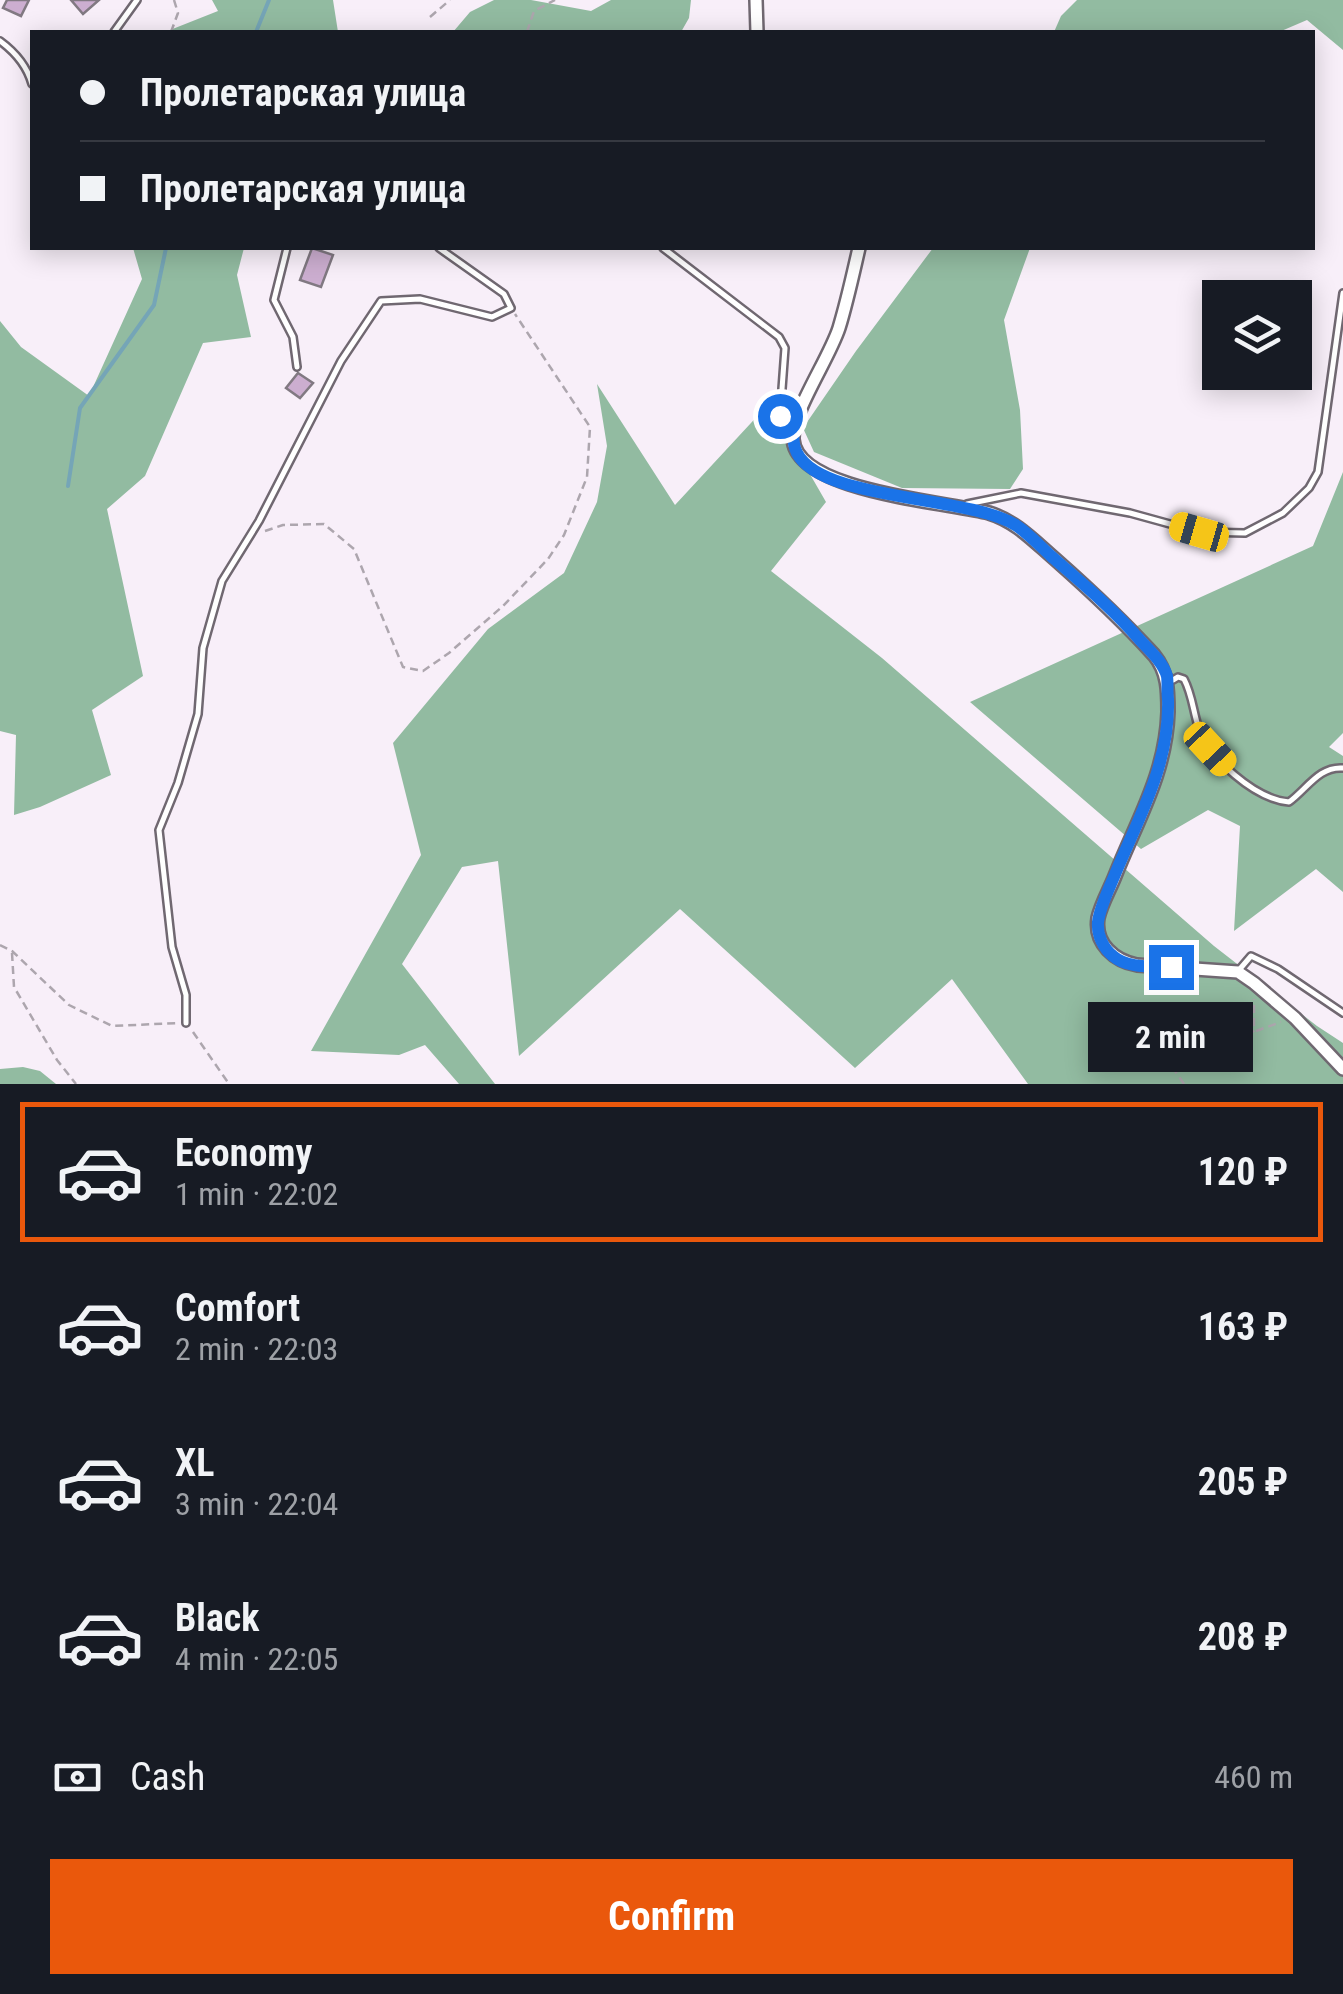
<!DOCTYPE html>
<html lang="en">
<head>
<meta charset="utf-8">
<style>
  :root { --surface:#171b24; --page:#242831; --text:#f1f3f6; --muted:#9ea1a6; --line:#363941; --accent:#ea580c }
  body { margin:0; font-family:"Roboto Condensed",sans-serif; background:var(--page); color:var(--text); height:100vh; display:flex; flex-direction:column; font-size:38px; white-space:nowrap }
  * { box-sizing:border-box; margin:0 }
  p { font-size:32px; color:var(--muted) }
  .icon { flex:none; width:55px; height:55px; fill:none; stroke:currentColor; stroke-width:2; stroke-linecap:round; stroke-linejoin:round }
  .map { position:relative; height:1084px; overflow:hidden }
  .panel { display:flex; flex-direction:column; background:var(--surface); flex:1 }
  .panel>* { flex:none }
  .guide { position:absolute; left:30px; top:30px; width:1285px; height:220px; border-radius:0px; box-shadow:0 5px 25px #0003; display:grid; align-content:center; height:220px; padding:0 50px; background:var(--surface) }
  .tools { position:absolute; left:1202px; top:280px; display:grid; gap:20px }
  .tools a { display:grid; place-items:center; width:110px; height:110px; border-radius:0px; background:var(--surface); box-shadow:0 5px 25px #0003; font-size:50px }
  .end { position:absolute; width:45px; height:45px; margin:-22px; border:12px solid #1a73e8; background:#fff; box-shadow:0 0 0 5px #fff }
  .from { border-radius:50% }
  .bubble { position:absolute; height:70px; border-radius:0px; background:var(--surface); box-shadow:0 5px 25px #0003; font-size:32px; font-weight:700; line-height:70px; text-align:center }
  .car { position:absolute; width:30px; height:60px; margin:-30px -15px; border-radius:12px; box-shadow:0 0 8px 2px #0007; background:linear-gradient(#f5c518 24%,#345 0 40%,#f5c518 0 76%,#345 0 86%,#f5c518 0) }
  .guide b { display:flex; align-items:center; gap:35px; height:95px; font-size:38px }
  .guide b+b { border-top:2px solid var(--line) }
  .guide i { width:25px; height:25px; background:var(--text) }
  ul { padding:18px 0 0; list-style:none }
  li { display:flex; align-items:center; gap:30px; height:140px; margin:0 20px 15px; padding:0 30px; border:5px solid transparent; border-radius:0px }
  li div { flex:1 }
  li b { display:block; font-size:38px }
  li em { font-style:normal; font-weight:700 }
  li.on { border-color:var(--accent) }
  li>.icon { width:90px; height:90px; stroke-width:1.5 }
  .pay { display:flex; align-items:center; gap:25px; height:110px; padding:0 50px; font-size:38px }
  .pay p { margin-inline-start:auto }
  .action { display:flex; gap:20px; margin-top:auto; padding:20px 50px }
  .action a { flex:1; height:115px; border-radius:0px; background:var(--accent); color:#fff; font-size:40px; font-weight:700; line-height:115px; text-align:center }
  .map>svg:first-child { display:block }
  .forest { fill:#92bba1 }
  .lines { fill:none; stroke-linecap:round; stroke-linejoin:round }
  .stream { stroke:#75a5b7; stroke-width:4 }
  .building { fill:#ccaed0; stroke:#817982; stroke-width:2.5 }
  .lane-casing { stroke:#706871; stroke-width:10 }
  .street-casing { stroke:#706871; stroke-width:16 }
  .path { stroke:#ada6ae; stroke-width:2.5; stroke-dasharray:8 5; stroke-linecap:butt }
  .lane { stroke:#fff; stroke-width:5 }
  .street { stroke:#fff; stroke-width:11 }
  .route { stroke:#1a73e8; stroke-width:12 }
</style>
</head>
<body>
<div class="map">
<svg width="1343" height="1084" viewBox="0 0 1343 1084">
  <rect width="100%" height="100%" fill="#f8eff9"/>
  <!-- forest -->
  <path class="forest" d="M212 0H333L338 32H165L218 11Z
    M494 0H531L591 11 611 0H691L689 18 681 32H453L470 12Z
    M1077 0H1343V50L1307 20 1279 32H1054L1061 16Z
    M133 248H244L237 275 251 337 203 343 145 476 107 509 143 676 92 710 111 775 40 807 14 815 16 735 0 731V321L21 347 89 396 142 279Z
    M933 248H1030L1004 320 1020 410 1023 469 1010 489 902 488 814 452 803 428 856 351Z
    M597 384 675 505 763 410 777 417 826 502 771 571 882 658 1214 946 1317 1026 1343 1043V1084H1028L952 979 855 1068 680 909 519 1056 498 861 462 867 402 964 495 1084H459L425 1045 399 1055 311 1051 421 855 393 743 488 629 564 573 597 502 607 446Z
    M1343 472V733L1329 747 1343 756V892L1316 869 1234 931 1240 826 1208 810 1141 849 970 702 1313 546Z
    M23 1067 40 1071 56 1084H0V1069Z"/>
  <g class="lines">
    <!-- stream -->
    <path class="stream" d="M256 32 269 0
      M68 486 80 408 154 305 166 248"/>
  </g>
  <!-- building -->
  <path class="building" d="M7 0H29L21 16 3 8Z
    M71 0H99L83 14Z
    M312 248 333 255 321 287 300 280Z
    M298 373 313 383 300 398 286 388Z"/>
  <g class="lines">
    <!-- lane casing -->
    <g class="lane-casing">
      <path id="lane" d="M114 32 137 0
        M0 41C15 52 27 66 32 84
        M287 248 274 300 293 337 297 367
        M663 248 779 337 785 348 780 416 788 421 794 417
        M967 504 1021 493 1130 513 1199 532 1245 533 1283 513 1309 488 1318 472 1343 293
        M1169 677 1173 680 1178 677 1184 679C1192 694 1193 710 1198 726 1208 758 1255 799 1289 802 1307 789 1319 766 1343 768
        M1239 970 1251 956 1278 969 1343 1013
        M186 1023V995L172 947 159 830 178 783 198 714 203 648 222 581 259 521 341 361 381 301 420 299 492 317 511 308 504 294 439 248"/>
    </g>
    <!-- street casing -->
    <g class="street-casing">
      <path id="street" d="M756 0 757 32
        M859 248C853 274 847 302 839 328 829 359 792 412 793 439 796 492 948 502 989 513 1016 521 1035 542 1056 560 1090 590 1123 621 1154 655 1168 672 1168 691 1168 712 1166 774 1137 820 1115 876 1110 889 1101 904 1098 918 1094 944 1115 961 1137 965L1238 972 1254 983 1295 1018 1343 1069"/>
    </g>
    <!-- path -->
    <path class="path" d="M430 17 450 0
      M171 32 178 13 174 0
      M527 32 534 11 555 0
      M265 531 283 525 324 524 354 549 403 667 423 671 449 653 503 606 548 559 564 535 587 477 590 427 515 314
      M0 945 12 951 69 1005 112 1026 179 1023
      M12 953 14 987 57 1060 76 1084
      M1256 1031 1281 1022
      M193 1032 229 1084
      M1184 1084 1173 1068 1190 1048 1254 1031V999"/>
    <!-- lane -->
    <use href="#lane" class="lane"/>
    <!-- street -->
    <use href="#street" class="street"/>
  </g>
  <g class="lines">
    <!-- route -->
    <path class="route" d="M780 416 788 421 796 416C794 428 791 441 797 453 822 502 971 495 1017 526 1029 534 1040 546 1051 556 1082 583 1113 609 1140 640 1149 650 1163 662 1167 676 1168 683 1167 692 1168 699 1170 763 1140 815 1116 872 1110 887 1100 906 1098 922 1097 935 1103 948 1113 956 1128 969 1152 966 1171 967"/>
  </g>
</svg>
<div class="tools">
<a><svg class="icon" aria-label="layers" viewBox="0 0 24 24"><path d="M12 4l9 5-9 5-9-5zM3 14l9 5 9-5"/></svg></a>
</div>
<i class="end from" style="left:780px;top:416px"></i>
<i class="end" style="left:1171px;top:967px"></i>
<div class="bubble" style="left:1088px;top:1002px;width:165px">2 min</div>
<i class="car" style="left:1199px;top:532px;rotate:286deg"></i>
<i class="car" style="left:1210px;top:749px;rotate:137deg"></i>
<div class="guide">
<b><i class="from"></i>Пролетарская улица</b>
<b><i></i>Пролетарская улица</b>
</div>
</div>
<section class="panel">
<ul>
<li class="on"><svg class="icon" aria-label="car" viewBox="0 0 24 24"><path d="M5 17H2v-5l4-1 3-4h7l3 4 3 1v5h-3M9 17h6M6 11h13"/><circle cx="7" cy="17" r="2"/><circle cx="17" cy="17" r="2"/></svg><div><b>Economy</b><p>1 min · 22:02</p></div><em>120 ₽</em></li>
<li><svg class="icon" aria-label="car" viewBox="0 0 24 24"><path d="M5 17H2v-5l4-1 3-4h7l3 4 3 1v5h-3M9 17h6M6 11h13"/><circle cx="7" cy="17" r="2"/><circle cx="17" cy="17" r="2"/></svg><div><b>Comfort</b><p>2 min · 22:03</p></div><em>163 ₽</em></li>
<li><svg class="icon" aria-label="car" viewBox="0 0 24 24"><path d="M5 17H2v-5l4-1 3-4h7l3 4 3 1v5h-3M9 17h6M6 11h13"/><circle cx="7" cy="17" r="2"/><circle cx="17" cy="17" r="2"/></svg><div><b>XL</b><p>3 min · 22:04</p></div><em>205 ₽</em></li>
<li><svg class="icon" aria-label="car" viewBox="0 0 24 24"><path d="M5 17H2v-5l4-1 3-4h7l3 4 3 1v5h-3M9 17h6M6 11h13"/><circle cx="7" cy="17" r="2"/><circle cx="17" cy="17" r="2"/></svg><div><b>Black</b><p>4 min · 22:05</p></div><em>208 ₽</em></li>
</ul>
<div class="pay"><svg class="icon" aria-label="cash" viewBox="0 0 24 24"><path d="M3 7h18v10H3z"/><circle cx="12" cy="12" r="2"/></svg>Cash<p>460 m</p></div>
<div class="action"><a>Confirm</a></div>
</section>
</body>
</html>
